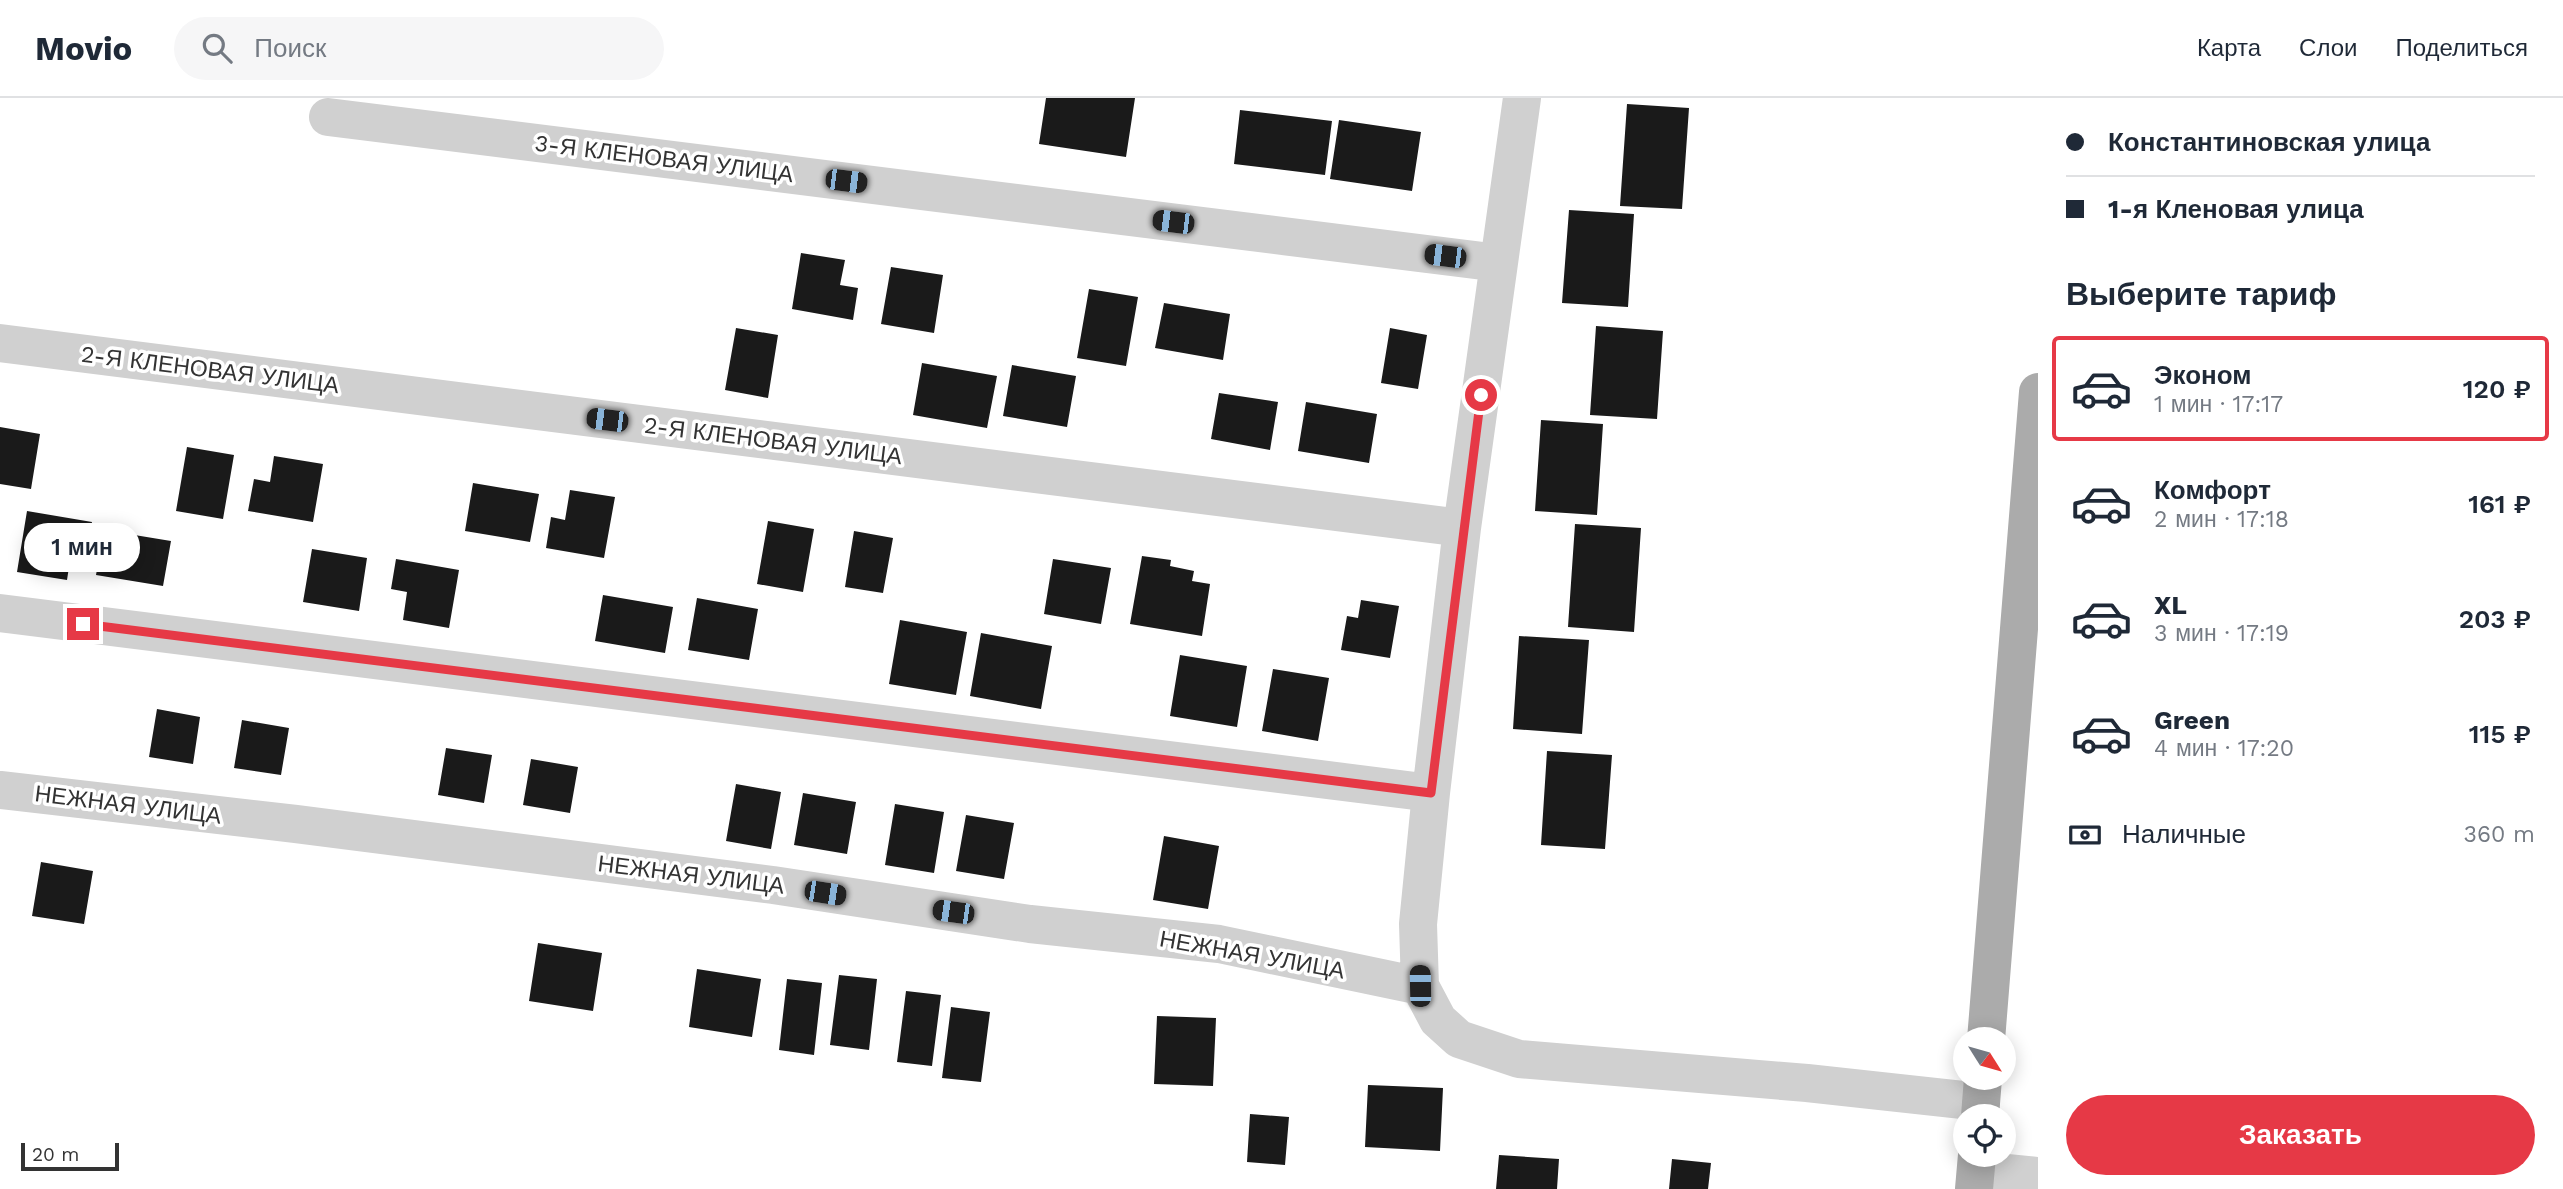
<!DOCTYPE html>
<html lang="ru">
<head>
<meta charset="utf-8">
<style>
  :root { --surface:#fff; --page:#f6f6f7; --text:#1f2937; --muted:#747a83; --line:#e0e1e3; --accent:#e63946 }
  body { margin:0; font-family:"Work Sans",sans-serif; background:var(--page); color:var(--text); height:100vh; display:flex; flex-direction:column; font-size:26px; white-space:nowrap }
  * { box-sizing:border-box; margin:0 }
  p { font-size:23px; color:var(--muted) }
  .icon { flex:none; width:38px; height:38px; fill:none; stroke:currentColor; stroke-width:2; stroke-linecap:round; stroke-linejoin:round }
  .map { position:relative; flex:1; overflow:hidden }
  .sheet { display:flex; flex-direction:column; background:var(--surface); width:525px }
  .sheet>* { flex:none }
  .hud { display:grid; align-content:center; height:154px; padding:0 28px; background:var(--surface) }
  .needle { width:46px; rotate:127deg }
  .fabs { position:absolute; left:1953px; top:929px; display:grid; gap:14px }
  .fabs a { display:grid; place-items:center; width:63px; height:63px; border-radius:50%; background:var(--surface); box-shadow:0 4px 18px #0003; font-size:35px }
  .scale { position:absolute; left:21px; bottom:18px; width:98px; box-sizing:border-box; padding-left:7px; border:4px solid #333; border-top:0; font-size:19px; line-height:24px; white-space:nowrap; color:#333; -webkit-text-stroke:5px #fff; paint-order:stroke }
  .end { position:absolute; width:32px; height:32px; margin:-16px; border:9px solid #e63946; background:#fff; box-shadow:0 0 0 4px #fff }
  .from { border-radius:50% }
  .bubble { position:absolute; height:49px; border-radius:24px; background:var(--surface); box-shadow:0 4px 18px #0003; font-size:23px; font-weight:600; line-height:49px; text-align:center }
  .car { position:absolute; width:21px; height:42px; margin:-21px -10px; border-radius:9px; box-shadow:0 0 5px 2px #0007; background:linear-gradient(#222 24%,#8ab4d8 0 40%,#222 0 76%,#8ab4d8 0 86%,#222 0) }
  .hud b { display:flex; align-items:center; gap:24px; height:66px; font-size:26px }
  .hud b+b { border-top:2px solid var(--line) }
  .hud i { width:18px; height:18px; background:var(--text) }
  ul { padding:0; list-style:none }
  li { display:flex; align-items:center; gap:21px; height:105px; margin:0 14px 10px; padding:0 14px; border:4px solid transparent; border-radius:7px }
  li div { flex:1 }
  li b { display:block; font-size:26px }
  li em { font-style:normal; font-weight:600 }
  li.on { border-color:var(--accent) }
  li>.icon { width:63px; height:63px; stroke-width:1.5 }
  h2 { padding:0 28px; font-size:32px; line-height:84px }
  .pay { display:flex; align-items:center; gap:18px; height:77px; padding:0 28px; font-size:26px }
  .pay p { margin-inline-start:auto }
  .primary-button { display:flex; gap:14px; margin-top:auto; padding:14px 28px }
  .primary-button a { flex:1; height:80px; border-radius:42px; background:var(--accent); color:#fff; font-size:28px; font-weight:600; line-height:80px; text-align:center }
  header { display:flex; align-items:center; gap:42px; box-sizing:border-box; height:98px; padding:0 35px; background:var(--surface); border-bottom:2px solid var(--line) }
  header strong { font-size:33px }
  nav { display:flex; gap:38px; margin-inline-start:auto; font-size:24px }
  .search { width:490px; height:63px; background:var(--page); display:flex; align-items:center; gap:18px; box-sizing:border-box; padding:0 24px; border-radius:38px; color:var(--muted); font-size:26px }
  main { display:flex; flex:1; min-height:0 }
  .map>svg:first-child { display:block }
  .building { fill:#1a1a1a }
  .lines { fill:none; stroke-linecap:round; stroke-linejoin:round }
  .minor { stroke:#d0d0d0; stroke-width:38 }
  .major { stroke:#ababab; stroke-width:38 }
  .route { stroke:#e63946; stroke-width:9 }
  .labels { text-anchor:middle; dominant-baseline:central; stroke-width:7; stroke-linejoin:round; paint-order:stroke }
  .street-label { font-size:23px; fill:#333; stroke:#fff }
</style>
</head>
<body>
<header>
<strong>Movio</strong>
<div class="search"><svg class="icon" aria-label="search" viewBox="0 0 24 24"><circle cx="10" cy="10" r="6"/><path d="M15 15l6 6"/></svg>Поиск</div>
<nav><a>Карта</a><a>Слои</a><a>Поделиться</a></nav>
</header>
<main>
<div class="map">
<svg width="2038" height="1091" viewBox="0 0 2038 1091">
  <rect width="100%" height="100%" fill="#fff"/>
  <!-- building -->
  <path class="building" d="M1046 0H1135L1126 59 1039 46Z
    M1627 6 1689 10 1682 111 1620 108Z
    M1240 12 1332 23 1325 77 1234 66Z
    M1339 22 1421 34 1412 93 1330 81Z
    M1569 112 1634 116 1628 209 1562 205Z
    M801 155 845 162 840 187 858 190 853 222 792 211Z
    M891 169 943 177 934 235 881 226Z
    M1089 191 1138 199 1126 268 1077 260Z
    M1164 205 1230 216 1223 262 1155 250Z
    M1596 228 1663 233 1657 321 1590 317Z
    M736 230 778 237 768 300 725 292Z
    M1390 230 1427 237 1418 291 1381 285Z
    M922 265 997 278 987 330 913 317Z
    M1012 267 1076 278 1067 329 1003 318Z
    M1219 295 1278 304 1270 352 1211 341Z
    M1306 304 1377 316 1369 365 1298 353Z
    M1541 322 1603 326 1597 417 1535 413Z
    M0 329 40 336 31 391 0 386Z
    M187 349 234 357 223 421 176 413Z
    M274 358 323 366 313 424 248 413 254 381 270 384Z
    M473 385 539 396 530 444 465 433Z
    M570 392 615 399 604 460 546 450 551 419 565 422Z
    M27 413 92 424 83 472 69 469 67 482 17 474Z
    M768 423 814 431 803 494 757 486Z
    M1575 426 1641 430 1634 534 1568 529Z
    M104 432 171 443 163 488 96 477Z
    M854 433 893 440 883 495 845 489Z
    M312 451 367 460 359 513 303 504Z
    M1142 458 1171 462 1170 468 1194 473 1192 483 1210 486 1202 538 1130 526Z
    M396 461 459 472 449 530 403 522 407 494 391 491Z
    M1053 461 1111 470 1101 526 1044 516Z
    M603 497 673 509 665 555 595 543Z
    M697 500 758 511 749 562 688 552Z
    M1361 502 1399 508 1390 560 1341 552 1347 518 1358 520Z
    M900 522 967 534 956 597 889 586Z
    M981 535 1052 548 1041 611 970 598Z
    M1519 538 1589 542 1582 636 1513 631Z
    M1180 557 1247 568 1237 629 1170 618Z
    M1273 571 1329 580 1318 643 1262 633Z
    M157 611 200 619 193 666 149 659Z
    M242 622 289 630 281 677 234 670Z
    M446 650 492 657 484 705 438 697Z
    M1547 653 1612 657 1605 751 1541 747Z
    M531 661 578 669 570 715 523 707Z
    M736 686 781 694 771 751 726 743Z
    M803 695 856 704 847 756 794 747Z
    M895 706 944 714 934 775 885 767Z
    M966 717 1014 725 1004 781 956 773Z
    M1164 738 1219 748 1208 811 1153 802Z
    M41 764 93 773 84 826 32 818Z
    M538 845 602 855 593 913 529 903Z
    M697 871 761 881 752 939 689 929Z
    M839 877 877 881 869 952 830 947Z
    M787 881 822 885 814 957 779 952Z
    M906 893 941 897 932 968 897 964Z
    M951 909 990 914 981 984 942 980Z
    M1157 918 1216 920 1213 988 1154 986Z
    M1368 987 1443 990 1440 1053 1365 1049Z
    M1250 1016 1289 1019 1285 1067 1247 1064Z
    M1499 1057 1559 1061 1557 1091H1496Z
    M1672 1061 1711 1065 1708 1091H1669Z"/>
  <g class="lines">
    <!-- minor -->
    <path class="minor" d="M1522 0 1462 430 1431 695 1418 826 1420 888 1438 922 1459 941 1519 961 1807 985 1981 1004
      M328 19 1499 165
      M0 245 1462 430
      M0 515 1431 695
      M0 692 296 726 773 787 1030 826 1219 846 1420 888
      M1976 1072 2038 1078"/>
    <!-- major -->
    <path class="major" d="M1986 942 2038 294
      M1980 1018 1983 980
      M1974 1091 1977 1057"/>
  </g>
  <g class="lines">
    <!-- route -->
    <path class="route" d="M83 526 1431 695 1481 297"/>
  </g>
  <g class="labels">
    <!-- street labels -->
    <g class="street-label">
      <text transform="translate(664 61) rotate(7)">3-Я КЛЕНОВАЯ УЛИЦА</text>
      <text transform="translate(210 272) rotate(7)">2-Я КЛЕНОВАЯ УЛИЦА</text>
      <text transform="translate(773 343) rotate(7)">2-Я КЛЕНОВАЯ УЛИЦА</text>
      <text transform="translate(128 707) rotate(7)">НЕЖНАЯ УЛИЦА</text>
      <text transform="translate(691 777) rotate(7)">НЕЖНАЯ УЛИЦА</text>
      <text transform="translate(1252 857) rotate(10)">НЕЖНАЯ УЛИЦА</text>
    </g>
  </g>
</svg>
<div class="fabs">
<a><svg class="needle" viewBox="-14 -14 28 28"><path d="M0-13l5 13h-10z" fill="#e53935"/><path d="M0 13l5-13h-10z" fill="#747a83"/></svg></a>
<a><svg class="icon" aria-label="locate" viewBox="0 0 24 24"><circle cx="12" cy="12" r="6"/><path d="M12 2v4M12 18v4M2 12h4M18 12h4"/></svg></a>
</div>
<div class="scale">20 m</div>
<i class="end from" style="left:1481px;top:297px"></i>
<i class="end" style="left:83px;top:526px"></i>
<div class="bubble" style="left:24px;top:425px;width:116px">1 мин</div>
<i class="car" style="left:846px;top:83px;rotate:97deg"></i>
<i class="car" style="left:1173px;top:124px;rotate:277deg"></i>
<i class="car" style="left:1445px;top:158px;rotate:277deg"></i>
<i class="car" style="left:607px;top:322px;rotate:277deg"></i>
<i class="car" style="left:825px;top:795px;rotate:99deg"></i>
<i class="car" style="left:953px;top:814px;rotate:278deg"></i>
<i class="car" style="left:1420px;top:888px;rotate:359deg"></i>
</div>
<section class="sheet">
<div class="hud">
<b><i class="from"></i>Константиновская улица</b>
<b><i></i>1-я Кленовая улица</b>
</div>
<h2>Выберите тариф</h2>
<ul>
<li class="on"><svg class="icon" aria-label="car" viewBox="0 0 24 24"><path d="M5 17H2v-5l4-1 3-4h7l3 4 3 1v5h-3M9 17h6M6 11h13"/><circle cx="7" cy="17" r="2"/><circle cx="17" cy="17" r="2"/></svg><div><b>Эконом</b><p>1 мин · 17:17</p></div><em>120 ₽</em></li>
<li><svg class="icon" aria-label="car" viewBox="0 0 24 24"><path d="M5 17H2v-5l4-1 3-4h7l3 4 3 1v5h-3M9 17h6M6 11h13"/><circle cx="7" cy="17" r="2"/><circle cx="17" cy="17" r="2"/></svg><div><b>Комфорт</b><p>2 мин · 17:18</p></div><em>161 ₽</em></li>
<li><svg class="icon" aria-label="car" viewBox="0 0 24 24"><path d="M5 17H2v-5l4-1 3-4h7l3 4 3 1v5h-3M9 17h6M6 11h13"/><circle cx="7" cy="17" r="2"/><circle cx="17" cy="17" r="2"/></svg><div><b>XL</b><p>3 мин · 17:19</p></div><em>203 ₽</em></li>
<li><svg class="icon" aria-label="car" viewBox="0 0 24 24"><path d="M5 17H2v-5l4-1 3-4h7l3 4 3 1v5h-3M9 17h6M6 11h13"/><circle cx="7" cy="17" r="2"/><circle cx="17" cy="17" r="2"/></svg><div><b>Green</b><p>4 мин · 17:20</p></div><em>115 ₽</em></li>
</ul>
<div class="pay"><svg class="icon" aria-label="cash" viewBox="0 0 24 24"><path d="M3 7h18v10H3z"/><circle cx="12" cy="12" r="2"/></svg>Наличные<p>360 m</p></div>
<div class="primary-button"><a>Заказать</a></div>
</section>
</main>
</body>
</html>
